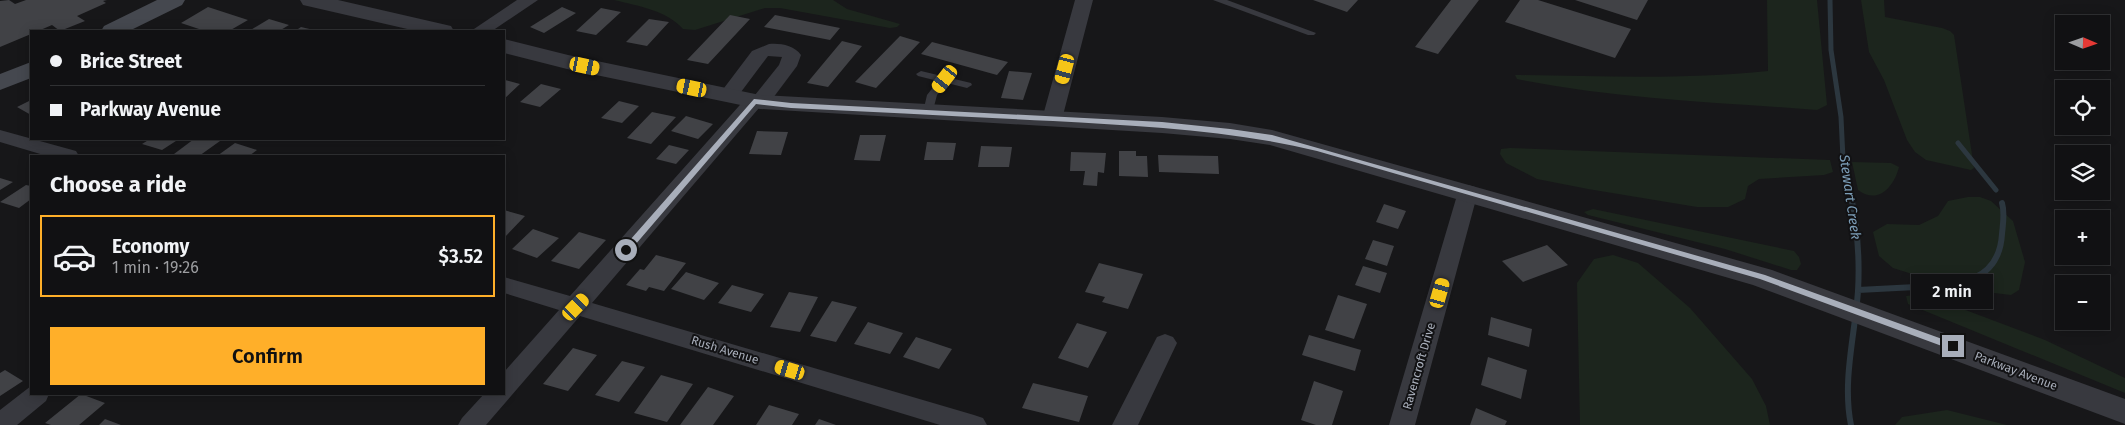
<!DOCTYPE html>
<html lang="en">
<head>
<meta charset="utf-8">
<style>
  :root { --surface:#111113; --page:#1e1f21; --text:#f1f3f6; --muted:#9c9da0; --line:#303133; --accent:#ffaf29 }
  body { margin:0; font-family:"Fira Sans",sans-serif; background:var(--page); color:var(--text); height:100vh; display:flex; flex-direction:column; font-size:19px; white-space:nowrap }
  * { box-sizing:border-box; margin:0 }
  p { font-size:16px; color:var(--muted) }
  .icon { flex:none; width:28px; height:28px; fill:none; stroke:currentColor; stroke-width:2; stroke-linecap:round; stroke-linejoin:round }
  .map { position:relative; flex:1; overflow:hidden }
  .sheet { position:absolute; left:30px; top:155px; width:475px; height:240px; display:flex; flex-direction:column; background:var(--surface); border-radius:0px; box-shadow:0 2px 12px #0003,0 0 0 1px var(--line) }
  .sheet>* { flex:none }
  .hud { position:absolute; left:30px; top:30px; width:475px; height:110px; border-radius:0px; box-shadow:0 2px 12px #0003,0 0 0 1px var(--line); display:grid; align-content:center; height:110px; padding:0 20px; background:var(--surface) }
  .needle { width:32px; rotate:92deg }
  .buttons { position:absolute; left:2055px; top:15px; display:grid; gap:10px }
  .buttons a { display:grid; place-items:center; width:55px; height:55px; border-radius:0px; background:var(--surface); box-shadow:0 2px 12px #0003,0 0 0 1px var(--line); font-size:25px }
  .end { position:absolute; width:22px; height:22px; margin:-11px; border:6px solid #a8aeba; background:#111; box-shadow:0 0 0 2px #111 }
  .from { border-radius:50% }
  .bubble { position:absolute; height:35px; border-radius:0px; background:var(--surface); box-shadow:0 2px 12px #0003,0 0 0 1px var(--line); font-size:16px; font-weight:600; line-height:35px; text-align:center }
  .car { position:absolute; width:15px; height:30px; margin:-15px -8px; border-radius:6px; box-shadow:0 0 4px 1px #0007; background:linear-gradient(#f5c518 24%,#345 0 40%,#f5c518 0 76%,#345 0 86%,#f5c518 0) }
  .hud b { display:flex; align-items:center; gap:18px; height:48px; font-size:19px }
  .hud b+b { border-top:1px solid var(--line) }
  .hud i { width:12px; height:12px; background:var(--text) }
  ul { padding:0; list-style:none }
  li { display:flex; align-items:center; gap:15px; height:82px; margin:0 10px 8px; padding:0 10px; border:2px solid transparent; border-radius:0px }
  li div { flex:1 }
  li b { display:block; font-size:19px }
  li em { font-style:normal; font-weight:600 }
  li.on { border-color:var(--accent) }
  li>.icon { width:45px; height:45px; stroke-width:1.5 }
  h2 { padding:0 20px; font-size:22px; line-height:60px }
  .action { display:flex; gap:10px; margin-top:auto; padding:10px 20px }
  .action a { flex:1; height:58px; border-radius:0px; background:var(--accent); color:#111; font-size:20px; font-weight:600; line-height:58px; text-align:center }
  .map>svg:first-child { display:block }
  .green { fill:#1c251d }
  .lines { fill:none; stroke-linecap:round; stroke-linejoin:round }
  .stream-far1 { stroke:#2c373f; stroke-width:5 }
  .stream { stroke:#2c373f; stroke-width:6 }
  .building { fill:#414246 }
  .service { fill:#38393f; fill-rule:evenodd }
  .minor { fill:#38393f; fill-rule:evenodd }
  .tertiary { fill:#38393f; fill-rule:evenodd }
  .secondary { fill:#45484f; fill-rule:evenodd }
  .route { fill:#a8aeba }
  .labels { text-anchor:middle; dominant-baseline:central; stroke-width:4; stroke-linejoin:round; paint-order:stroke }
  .street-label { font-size:12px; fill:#a8aeba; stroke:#121214 }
  .water-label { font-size:14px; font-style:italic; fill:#7c9eb8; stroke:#121214 }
</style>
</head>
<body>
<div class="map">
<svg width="2125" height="425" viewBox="0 0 2125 425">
  <rect width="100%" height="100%" fill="#171719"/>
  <!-- green -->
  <path class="green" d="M614 0H833L847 9 900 24 897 27 890 28 780 8H765L695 30 683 29C666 10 638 6 614 0Z
    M1767 0H1817L1827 105 1817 110C1717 102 1615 99 1517 79L1515 75C1599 76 1684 80 1768 71Z
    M1861 0H1884L1885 17 1942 28 1950 31 1954 35 1974 168 1971 170 1926 160 1915 152 1907 140 1884 80 1869 52Z
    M1510 148 1830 160 1833 172 1824 175 1759 179 1748 186 1745 199 1728 207H1697L1588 189 1537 179 1506 163 1500 154 1501 149Z
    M1852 162 1891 163 1899 167C1894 187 1878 205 1858 190Z
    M1968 197H1980L1991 201 2013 221 2025 262 2019 290 2011 295 1960 289 1893 268 1879 256 1873 232 1887 224 1919 225 1938 216 1948 201Z
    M1593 209 1794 251 1799 257 1801 264 1797 270H1791L1725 249 1588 215 1584 212Z
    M1613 255 1638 263 1690 308 1752 379 1766 406 1770 425H1580L1577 283 1594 259Z
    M1923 294 2045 340 2125 378V393L1908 304 1906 296Z
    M1947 410 2007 425H1895L1902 417Z"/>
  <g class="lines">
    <!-- stream-far1 -->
    <path class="stream-far1" d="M1830 0 1831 50 1841 117 1843 159 1850 193
      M1958 143 1996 190"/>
    <!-- stream -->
    <path class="stream" d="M1850 191C1857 224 1860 257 1858 291 1855 335 1842 381 1851 425
      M1858 290C1877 289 1897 288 1916 287 1956 285 1999 284 2002 234 2003 223 2005 213 2002 203"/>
  </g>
  <!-- building -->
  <path class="building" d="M9 0 15 4 26 0H107L103 1 106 3 77 16 85 21 60 31 52 25 38 31H31V34L0 47V1Z
    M1313 0H1358L1347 12Z
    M1451 0H1479L1438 54 1415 47Z
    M1520 0H1538L1631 29 1615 58 1505 22Z
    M1575 0H1648L1637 20Z
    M208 7 248 20 229 31H195L199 29 181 23Z
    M562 7 576 13 544 33 530 27Z
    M601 8 621 12 596 35 576 31Z
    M730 15 750 19 708 64 687 60Z
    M775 15 840 28 830 40 764 27Z
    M269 19 289 25 279 31H249Z
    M649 19 669 22 647 46 626 42Z
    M301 27 318 31H295Z
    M900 36 920 42 876 88 855 82Z
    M842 41 862 46 828 87 807 83Z
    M932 42 1008 62 997 75 921 54Z
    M1009 71 1032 73 1023 100 1001 98Z
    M505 80 520 84 504 99V81Z
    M541 84 561 89 540 107 520 102Z
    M31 100V115L17 107Z
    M619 101 639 106 622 123 601 118Z
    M652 112 676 117 651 144 627 138Z
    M686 116 713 124 698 139 671 131Z
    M757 131 788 132 781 155 749 154Z
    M860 135H886L880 161 854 160Z
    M150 139H179L162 150 142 144Z
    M194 139H211L220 141 199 156 174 154Z
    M927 142 956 143 953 160H924Z
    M235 143 257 150 249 156H217Z
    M669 145 689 150 676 164 656 159Z
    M981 146 1012 147 1009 167H978Z
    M1119 151H1136V156H1147L1148 177 1119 176Z
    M1071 152 1106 153 1104 173 1098 172 1097 186 1083 185 1085 171H1070Z
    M1158 155 1218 156 1219 174 1159 172Z
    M0 178 13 182 0 190Z
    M26 185 31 186V199L19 208 0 202Z
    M1384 204 1406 211 1398 229 1376 222Z
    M504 210 525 216 504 238Z
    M533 229 559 238 537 258 512 249Z
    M579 232 606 240 579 269 551 261Z
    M1373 240 1394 246 1387 266 1365 259Z
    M1547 245 1568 265 1523 282 1502 261Z
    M656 255 686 263 664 291 649 287 646 291 626 285 640 269 644 270Z
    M1099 263 1143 274 1128 309 1102 302 1105 297 1085 292Z
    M1363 266 1387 273 1380 293 1355 285Z
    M686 272 719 283 704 300 671 289Z
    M732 285 764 294 751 312 718 303Z
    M789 292 818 297 800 332 770 327Z
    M1338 295 1367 304 1354 339 1325 330Z
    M832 301 857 307 836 342 810 336Z
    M1491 317 1532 329 1529 347 1488 335Z
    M868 322 903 333 890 354 854 344Z
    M1077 323 1107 332 1088 368 1058 358Z
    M1309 335 1361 350 1355 371 1302 355Z
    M916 337 952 349 939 369 903 357Z
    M573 348 597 355 568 391 543 384Z
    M1488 357 1527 370 1521 399 1481 385Z
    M622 361 645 367 619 402 595 395Z
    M5 370 23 381 0 396V373Z
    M661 375 693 384 667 422 634 413Z
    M1314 381 1343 391 1332 425H1316L1301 420Z
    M1033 383 1088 396 1079 422 1022 408Z
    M708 387 734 396 713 425H680Z
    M81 394 105 403 79 425H51L45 423Z
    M769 405 799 414 792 425H756Z
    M1476 408 1507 421 1505 425H1470Z
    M105 419 121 425H99Z
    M819 419 836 425H815Z"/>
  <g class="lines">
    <!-- service -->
    <path class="service" d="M1213 0H1227L1316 33 1314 35H1308Z
      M921 71 971 83 972 85 967 88 947 83 937 95 932 114H924L923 112 927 95 938 81 918 76 916 74Z"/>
    <!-- minor -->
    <path class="minor" d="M517 0H538L492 31H471Z
      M1075 0H1093L1062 119 1059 123 1052 125 1045 123 1042 119Z
      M769 44C780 43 794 45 801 55L797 66 767 106 759 108 592 303 974 415 983 418 987 425H940L580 316 486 425H458L462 418 484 394H504V372L559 310 504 293V277L570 296 747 97 755 95 779 65 782 57 768 56 735 100H721L718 96 752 51Z
      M0 130 76 151 79 156H47L0 142Z
      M1468 185 1475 187 1478 192 1415 425H1389L1458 192 1461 187Z
      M1165 334 1173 337 1177 343 1138 425H1112L1157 337Z
      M31 386V394H49L46 401 17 425H0V410Z"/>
    <!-- tertiary -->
    <path class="tertiary" d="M300 0H338L451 26 454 31H416L303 5Z
      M504 39 568 55 760 95 1162 117 1230 123 1272 130 1772 270 2125 399V424L1753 285 1270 145 1230 139 1162 133 760 109 567 69 504 53Z"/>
    <!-- secondary -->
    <path class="secondary" d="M157 0H185L182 5 129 31H101L104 26Z
      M31 62V78L0 90V74Z"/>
  </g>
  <!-- route -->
  <path class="route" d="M754 99 791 103 1162 122 1230 129 1272 135 1765 275 1956 344 1957 346 1953 350 1950 349 1760 279 1317 151C1230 130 1142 126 1053 121 966 117 878 112 791 108L756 104 629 252H623V248Z"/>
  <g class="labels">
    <!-- street labels -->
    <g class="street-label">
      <text transform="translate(725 350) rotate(17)">Rush Avenue</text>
      <text transform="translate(1419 366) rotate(-74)">Ravencroft Drive</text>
      <text transform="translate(2016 371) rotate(21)">Parkway Avenue</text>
    </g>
    <!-- water labels -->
    <g class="water-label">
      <text transform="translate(1850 197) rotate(82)">Stewart Creek</text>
    </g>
  </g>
</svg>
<div class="buttons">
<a><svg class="needle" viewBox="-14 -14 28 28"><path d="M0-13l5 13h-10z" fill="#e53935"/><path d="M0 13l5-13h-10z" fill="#9c9da0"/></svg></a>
<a><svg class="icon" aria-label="locate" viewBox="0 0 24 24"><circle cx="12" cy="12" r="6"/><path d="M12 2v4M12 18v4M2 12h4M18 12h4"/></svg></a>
<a><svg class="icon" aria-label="layers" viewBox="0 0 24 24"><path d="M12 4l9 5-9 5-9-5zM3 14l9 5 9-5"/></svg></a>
<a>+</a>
<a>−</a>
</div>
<i class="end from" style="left:626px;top:250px"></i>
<i class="end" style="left:1953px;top:346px"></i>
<div class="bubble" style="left:1911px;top:274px;width:82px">2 min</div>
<i class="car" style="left:585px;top:66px;rotate:102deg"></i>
<i class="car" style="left:1065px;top:69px;rotate:195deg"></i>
<i class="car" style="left:945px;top:79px;rotate:218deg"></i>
<i class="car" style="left:692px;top:88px;rotate:282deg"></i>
<i class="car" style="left:1440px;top:293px;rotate:16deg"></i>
<i class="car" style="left:576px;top:307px;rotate:44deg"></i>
<i class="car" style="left:790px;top:370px;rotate:287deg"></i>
<div class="hud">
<b><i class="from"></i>Brice Street</b>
<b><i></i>Parkway Avenue</b>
</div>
<section class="sheet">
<h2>Choose a ride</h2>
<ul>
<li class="on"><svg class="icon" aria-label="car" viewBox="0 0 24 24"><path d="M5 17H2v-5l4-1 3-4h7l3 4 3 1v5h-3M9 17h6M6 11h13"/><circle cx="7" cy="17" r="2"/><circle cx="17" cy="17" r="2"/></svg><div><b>Economy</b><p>1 min · 19:26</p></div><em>$3.52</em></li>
</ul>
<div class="action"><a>Confirm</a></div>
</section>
</div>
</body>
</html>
